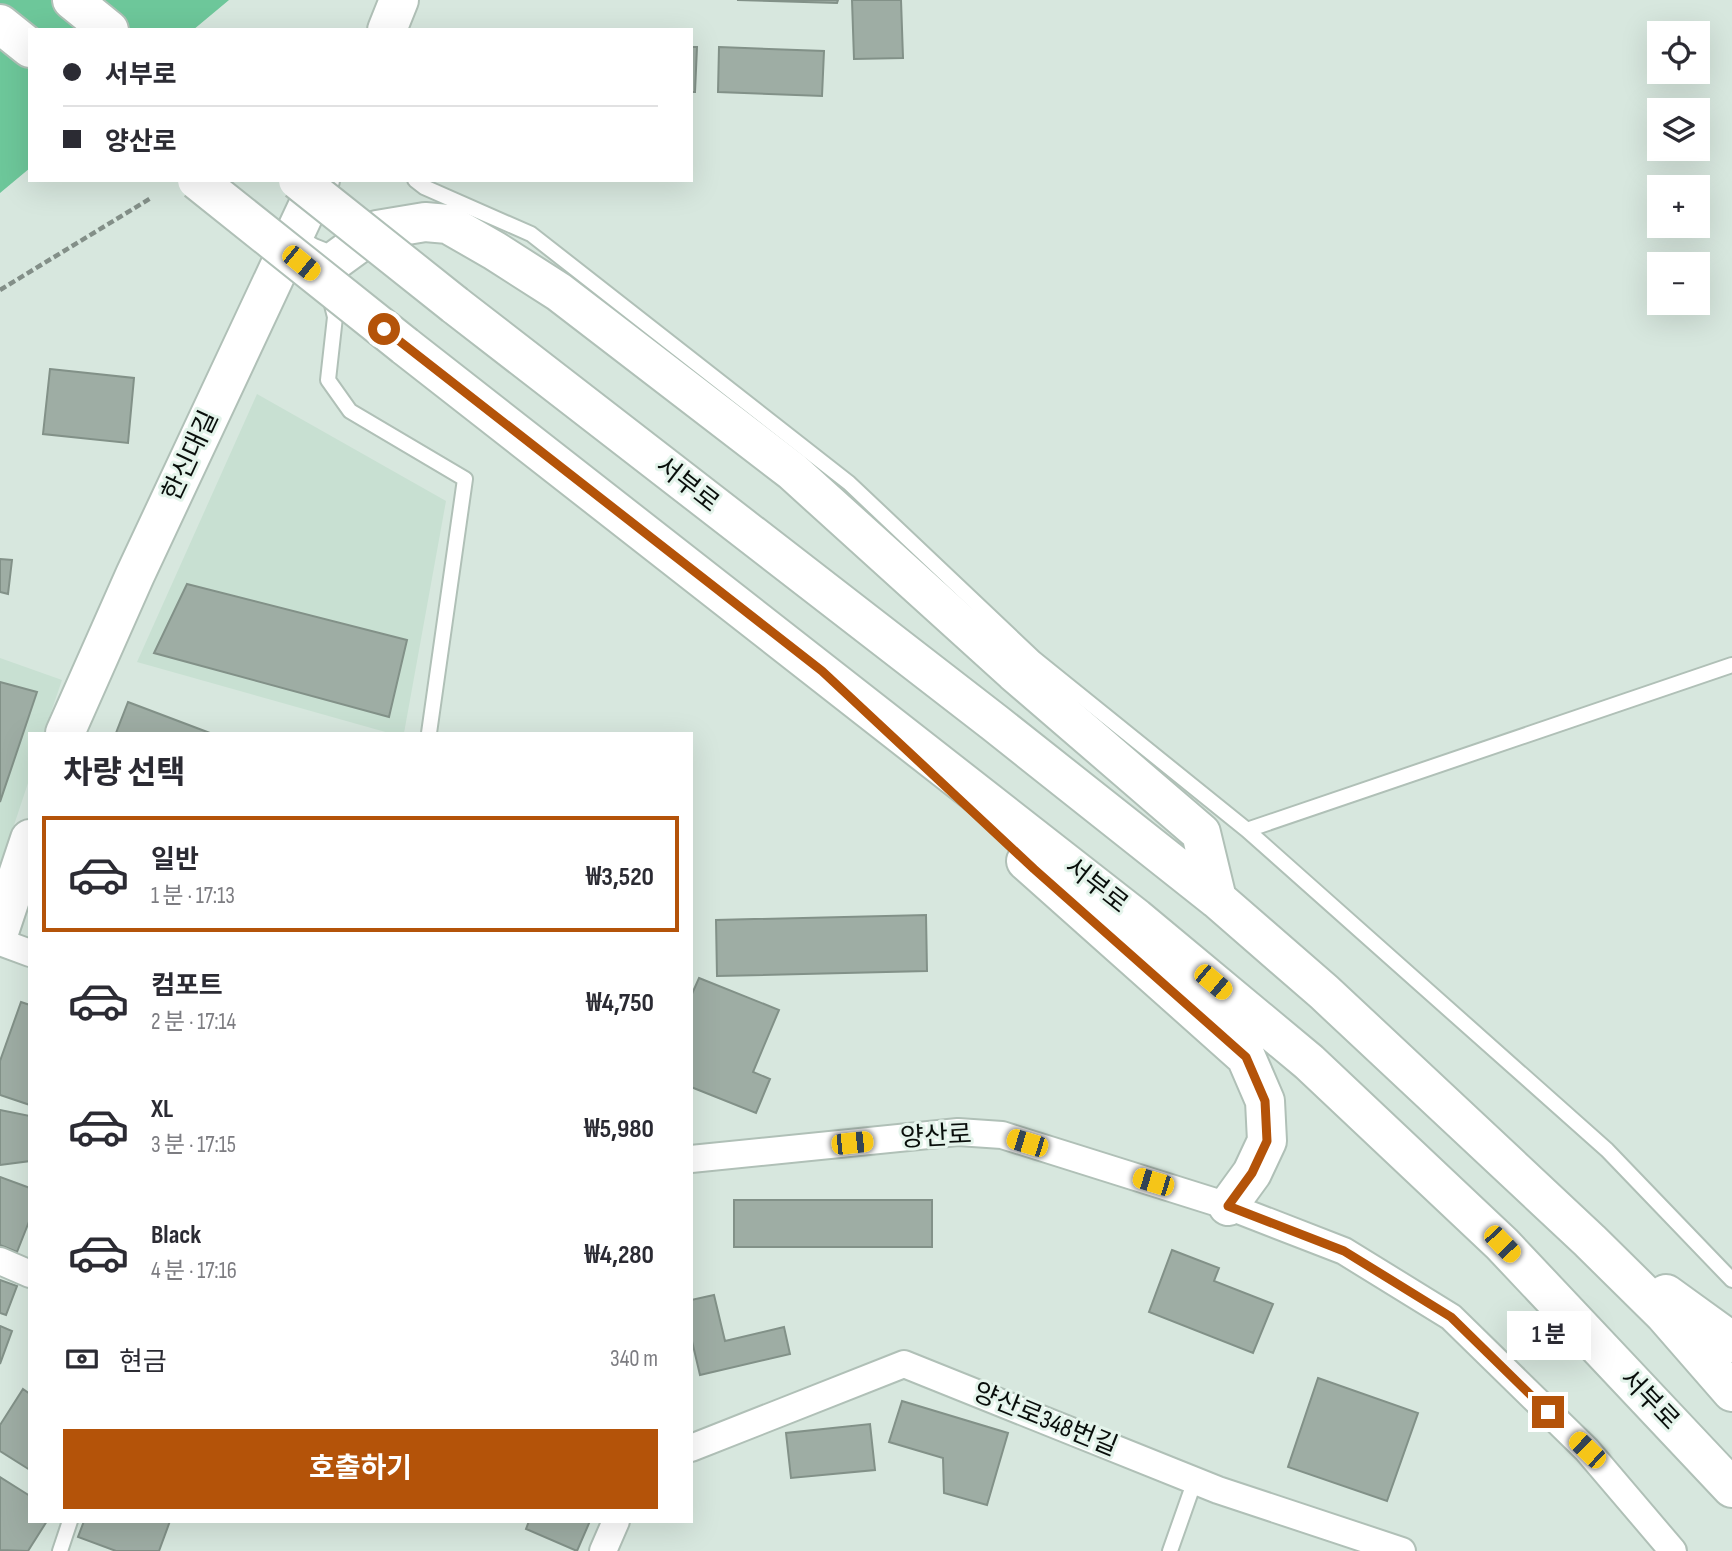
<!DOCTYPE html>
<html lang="ko">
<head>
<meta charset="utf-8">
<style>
  :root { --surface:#fff; --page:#f2f2f3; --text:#2b2b33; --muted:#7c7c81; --line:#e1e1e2; --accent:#b45309 }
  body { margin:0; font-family:"Sofia Sans Condensed","Noto Sans KR",sans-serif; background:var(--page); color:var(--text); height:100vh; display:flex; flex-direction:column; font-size:26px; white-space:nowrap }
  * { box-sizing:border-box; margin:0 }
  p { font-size:23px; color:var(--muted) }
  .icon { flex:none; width:38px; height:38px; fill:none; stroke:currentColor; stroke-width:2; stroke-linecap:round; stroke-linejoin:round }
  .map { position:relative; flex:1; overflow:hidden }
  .side { position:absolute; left:28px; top:732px; width:665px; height:791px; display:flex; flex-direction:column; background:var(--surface); border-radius:0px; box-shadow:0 7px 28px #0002 }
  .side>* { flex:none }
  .banner { position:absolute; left:28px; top:28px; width:665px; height:154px; border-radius:0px; box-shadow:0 7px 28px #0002; display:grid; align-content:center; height:154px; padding:0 35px; background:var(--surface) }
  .fabs { position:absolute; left:1647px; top:21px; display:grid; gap:14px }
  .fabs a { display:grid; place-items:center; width:63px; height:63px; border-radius:0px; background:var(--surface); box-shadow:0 7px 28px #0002; font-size:35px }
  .end { position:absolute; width:32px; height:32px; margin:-16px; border:9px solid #b45309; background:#fff; box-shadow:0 0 0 4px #fff }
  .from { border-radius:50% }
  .bubble { position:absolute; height:49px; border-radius:0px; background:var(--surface); box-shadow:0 7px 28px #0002; font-size:23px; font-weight:700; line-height:49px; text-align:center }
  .car { position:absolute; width:21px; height:42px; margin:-21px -10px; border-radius:9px; box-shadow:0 0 5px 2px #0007; background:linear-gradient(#f5c518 24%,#345 0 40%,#f5c518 0 76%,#345 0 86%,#f5c518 0) }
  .banner b { display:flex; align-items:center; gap:24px; height:66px; font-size:26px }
  .banner b+b { border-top:2px solid var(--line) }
  .banner i { width:18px; height:18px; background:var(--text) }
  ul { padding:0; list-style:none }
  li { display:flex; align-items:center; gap:21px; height:116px; margin:0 14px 10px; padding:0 21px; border:4px solid transparent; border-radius:0px }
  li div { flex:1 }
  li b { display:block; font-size:26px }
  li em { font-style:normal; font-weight:700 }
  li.active { border-color:var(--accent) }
  li>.icon { width:63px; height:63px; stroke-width:1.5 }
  h2 { padding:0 35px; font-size:32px; line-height:84px }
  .pay { display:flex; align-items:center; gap:18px; height:77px; padding:0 35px; font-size:26px }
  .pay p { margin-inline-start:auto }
  .action { display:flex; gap:14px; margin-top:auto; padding:14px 35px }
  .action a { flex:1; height:80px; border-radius:0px; background:var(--accent); color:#fff; font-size:28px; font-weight:700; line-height:80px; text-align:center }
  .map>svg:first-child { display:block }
  .built { fill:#c8e0d2 }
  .water { fill:#6dc79a }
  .building { fill:#9eada4; stroke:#829188; stroke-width:2 }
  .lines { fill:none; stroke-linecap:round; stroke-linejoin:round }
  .lane-casing { stroke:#b0c0b7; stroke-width:18 }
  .street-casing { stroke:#b0c0b7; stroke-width:30 }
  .secondary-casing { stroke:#b0c0b7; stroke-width:42 }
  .path { stroke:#838f88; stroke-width:4.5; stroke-dasharray:7 3.5; stroke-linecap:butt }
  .lane { stroke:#fff; stroke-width:14 }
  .street { stroke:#fff; stroke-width:26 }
  .secondary { stroke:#fff; stroke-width:38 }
  .secondary-bridge-casing { stroke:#b0c0b7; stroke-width:42; stroke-linecap:butt }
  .secondary-bridge { stroke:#fff; stroke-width:38 }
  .route { stroke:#b45309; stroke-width:9 }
  .labels { text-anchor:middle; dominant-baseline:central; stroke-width:6; stroke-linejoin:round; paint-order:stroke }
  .street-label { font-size:26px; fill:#090e0b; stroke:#e4f4eb }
</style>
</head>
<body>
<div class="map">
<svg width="1732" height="1551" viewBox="0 0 1732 1551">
  <rect width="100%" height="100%" fill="#d7e7de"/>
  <!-- built -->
  <path class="built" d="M257 394 446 501 404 733H389L137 662Z
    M0 658 62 680 44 733H30V777L0 867Z"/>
  <!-- water -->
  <path class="water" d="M0 0H229L193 30H30V168L0 193Z"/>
  <!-- building -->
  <path class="building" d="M737 0H838L837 3Z
    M852 0H901L903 58 854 59Z
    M691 47H697L695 92H691Z
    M719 47 824 51 822 96 718 92Z
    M50 369 134 378 128 443 43 434Z
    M0 559 12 560 8 594 0 592Z
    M187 584 407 640 389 717 154 653Z
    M0 682 37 692 0 802Z
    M128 702 210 733H116Z
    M926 915 927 971 717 976 716 920Z
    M699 978 779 1010 753 1072 770 1079 756 1113 691 1087V996Z
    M21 1002 30 1005V1105L0 1095V1061Z
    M0 1110 30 1116V1161L0 1165Z
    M0 1177 30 1188V1219L17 1252 0 1245Z
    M734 1200H932V1247H734Z
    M1172 1250 1219 1268 1214 1281 1273 1304 1253 1353 1149 1312Z
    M0 1280 17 1286 6 1315 0 1313Z
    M714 1295 725 1341 784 1327 790 1354 700 1375 691 1337V1300Z
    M0 1326 12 1331 0 1364Z
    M1318 1378 1418 1413 1387 1501 1288 1467Z
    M23 1389 30 1394V1470L0 1451V1425Z
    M902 1401 1008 1433 987 1505 944 1493 943 1458 889 1442Z
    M870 1424 875 1470 791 1478 786 1433Z
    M0 1477 30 1496V1521H47L28 1551 0 1550Z
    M84 1521H170L159 1551H116L78 1537Z
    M529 1521H590L577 1551 526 1529Z"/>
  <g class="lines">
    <!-- lane casing -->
    <g class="lane-casing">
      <path id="lane" d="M415 180 424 187 531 234 849 483 1035 659 1247 830 1607 1150 1732 1280
        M330 297 335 317 328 380 350 411 465 479 429 733
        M1247 830 1732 665
        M60 1551 70 1521
        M1170 1551 1195 1480"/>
    </g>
    <!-- street casing -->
    <g class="street-casing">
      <path id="street" d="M0 942 30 953
        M691 1159 958 1132 1002 1135 1228 1206 1344 1251 1451 1317 1587 1450 1673 1551
        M0 1261 30 1274
        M691 1448 904 1364 1218 1490 1402 1551
        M603 1551 616 1521"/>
    </g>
    <!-- secondary casing -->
    <g class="secondary-casing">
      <path id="secondary" d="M72 0 109 30
        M0 24 30 48
        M387 30 399 0
        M289 246 309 257 329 265 377 230 425 222 448 224 495 251 559 292 792 471 1014 672 1201 833 1217 899
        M455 305 995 723 1217 899 1324 992 1590 1241 1664 1314 1732 1392
        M405 346 1136 918 1309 1062 1502 1244 1732 1488
        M65 733 135 575 320 180
        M1026 861 1246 1057 1265 1101 1267 1141 1252 1173 1228 1206
        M0 929 30 839
        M1666 1294 1727 1338 1732 1343"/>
    </g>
    <!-- path -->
    <path class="path" d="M0 290 151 198"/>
    <!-- lane -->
    <use href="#lane" class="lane"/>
    <!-- street -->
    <use href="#street" class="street"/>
    <!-- secondary -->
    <use href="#secondary" class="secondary"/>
    <!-- secondary-bridge casing -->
    <g class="secondary-bridge-casing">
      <path id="secondary-bridge" d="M197 180 405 346
        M298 180 455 305"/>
    </g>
    <!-- secondary-bridge -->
    <use href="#secondary-bridge" class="secondary-bridge"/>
  </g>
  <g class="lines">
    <!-- route -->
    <path class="route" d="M384 329 822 671 1034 869 1246 1057 1265 1101 1267 1141 1252 1173 1228 1206 1344 1251 1451 1317 1548 1412"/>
  </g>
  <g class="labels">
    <!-- street labels -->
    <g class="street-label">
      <text transform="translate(191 456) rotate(-65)">한신대길</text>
      <text transform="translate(687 485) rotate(38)">서부로</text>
      <text transform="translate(1096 886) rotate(38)">서부로</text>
      <text transform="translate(936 1137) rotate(-3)">양산로</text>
      <text transform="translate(1649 1400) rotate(46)">서부로</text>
      <text transform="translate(1045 1420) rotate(22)">양산로348번길</text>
    </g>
  </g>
</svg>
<div class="fabs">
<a><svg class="icon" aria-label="locate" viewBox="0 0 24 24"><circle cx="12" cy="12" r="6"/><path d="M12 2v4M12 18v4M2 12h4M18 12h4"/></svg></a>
<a><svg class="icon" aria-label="layers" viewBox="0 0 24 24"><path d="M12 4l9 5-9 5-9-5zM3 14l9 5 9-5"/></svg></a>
<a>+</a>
<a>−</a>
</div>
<i class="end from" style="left:384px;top:329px"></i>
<i class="end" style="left:1548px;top:1412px"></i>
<div class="bubble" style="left:1507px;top:1311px;width:84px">1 분</div>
<i class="car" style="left:301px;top:263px;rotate:129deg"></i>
<i class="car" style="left:1213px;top:982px;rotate:130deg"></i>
<i class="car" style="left:852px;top:1143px;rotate:84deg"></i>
<i class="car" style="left:1027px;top:1143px;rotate:287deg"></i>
<i class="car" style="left:1153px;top:1182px;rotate:287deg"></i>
<i class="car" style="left:1502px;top:1244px;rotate:136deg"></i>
<i class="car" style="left:1587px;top:1450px;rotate:314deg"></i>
<div class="banner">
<b><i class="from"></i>서부로</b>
<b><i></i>양산로</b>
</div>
<section class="side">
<h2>차량 선택</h2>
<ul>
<li class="active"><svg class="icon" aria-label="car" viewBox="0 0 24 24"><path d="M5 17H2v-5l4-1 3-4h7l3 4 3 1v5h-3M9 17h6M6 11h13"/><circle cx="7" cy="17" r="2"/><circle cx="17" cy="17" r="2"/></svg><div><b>일반</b><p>1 분 · 17:13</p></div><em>₩3,520</em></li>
<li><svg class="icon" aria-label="car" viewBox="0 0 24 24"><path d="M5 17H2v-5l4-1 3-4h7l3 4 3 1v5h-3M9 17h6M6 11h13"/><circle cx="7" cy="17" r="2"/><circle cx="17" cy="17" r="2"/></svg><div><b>컴포트</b><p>2 분 · 17:14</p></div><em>₩4,750</em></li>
<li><svg class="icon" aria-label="car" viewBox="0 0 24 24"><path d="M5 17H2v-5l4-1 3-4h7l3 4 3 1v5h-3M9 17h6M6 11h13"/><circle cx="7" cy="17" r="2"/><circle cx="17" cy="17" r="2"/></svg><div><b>XL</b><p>3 분 · 17:15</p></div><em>₩5,980</em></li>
<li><svg class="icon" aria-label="car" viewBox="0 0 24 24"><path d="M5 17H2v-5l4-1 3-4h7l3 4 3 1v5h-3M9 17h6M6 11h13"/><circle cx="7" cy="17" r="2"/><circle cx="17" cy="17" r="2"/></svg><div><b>Black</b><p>4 분 · 17:16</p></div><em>₩4,280</em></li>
</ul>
<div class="pay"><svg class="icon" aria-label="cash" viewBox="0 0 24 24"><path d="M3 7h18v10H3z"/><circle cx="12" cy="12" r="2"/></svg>현금<p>340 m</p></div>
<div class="action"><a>호출하기</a></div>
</section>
</div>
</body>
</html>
